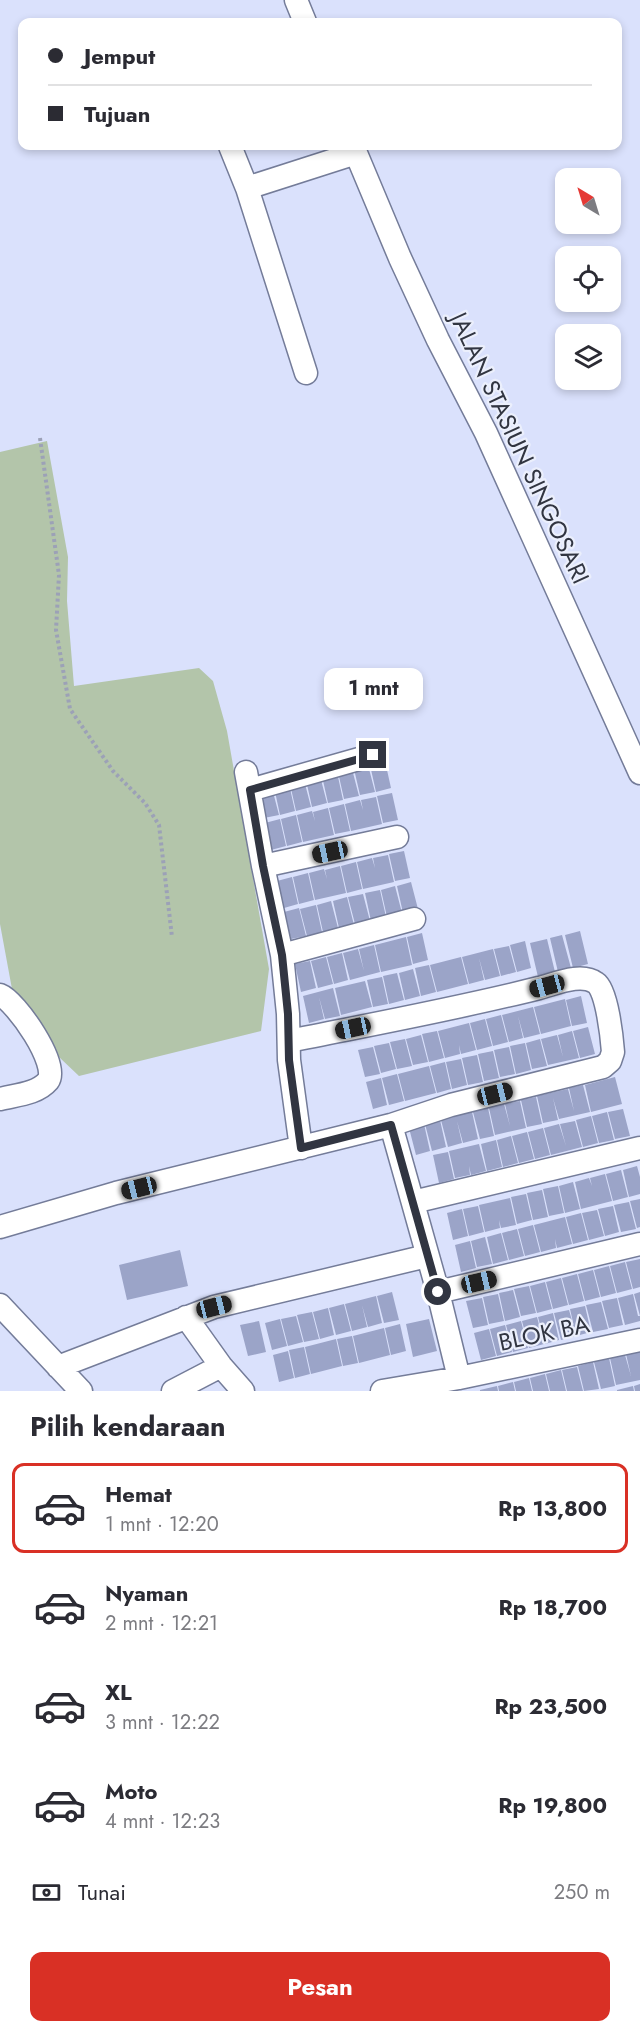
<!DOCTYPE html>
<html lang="id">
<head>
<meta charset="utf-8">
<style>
  :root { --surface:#fff; --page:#f2f2f3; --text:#2b2b33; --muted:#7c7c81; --line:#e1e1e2; --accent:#d93025 }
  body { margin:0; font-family:Jost,sans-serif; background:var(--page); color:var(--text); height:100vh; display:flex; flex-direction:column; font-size:22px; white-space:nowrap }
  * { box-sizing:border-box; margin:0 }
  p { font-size:20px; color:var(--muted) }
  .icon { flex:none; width:33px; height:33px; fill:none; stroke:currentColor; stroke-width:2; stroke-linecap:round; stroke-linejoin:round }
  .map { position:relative; height:1391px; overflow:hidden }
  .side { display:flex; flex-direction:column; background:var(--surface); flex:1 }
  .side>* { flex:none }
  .banner { position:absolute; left:18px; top:18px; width:604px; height:132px; border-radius:12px; box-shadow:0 3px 9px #0003; display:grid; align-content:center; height:132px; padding:0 30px; background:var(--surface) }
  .needle { width:39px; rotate:322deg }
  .tools { position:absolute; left:555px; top:168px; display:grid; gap:12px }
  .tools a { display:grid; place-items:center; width:66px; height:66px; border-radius:12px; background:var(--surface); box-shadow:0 3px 9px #0003; font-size:30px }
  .end { position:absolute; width:27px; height:27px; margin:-14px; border:8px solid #313541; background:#fff; box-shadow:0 0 0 3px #fff }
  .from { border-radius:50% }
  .bubble { position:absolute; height:42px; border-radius:12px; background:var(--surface); box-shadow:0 3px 9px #0003; font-size:20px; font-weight:700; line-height:42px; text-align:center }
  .car { position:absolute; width:18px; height:36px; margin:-18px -9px; border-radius:8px; box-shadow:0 0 4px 2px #0007; background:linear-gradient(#222 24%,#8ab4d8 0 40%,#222 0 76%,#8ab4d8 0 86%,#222 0) }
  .banner b { display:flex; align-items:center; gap:21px; height:57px; font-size:22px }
  .banner b+b { border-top:2px solid var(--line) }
  .banner i { width:15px; height:15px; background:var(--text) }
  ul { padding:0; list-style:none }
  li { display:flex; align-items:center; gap:18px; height:90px; margin:0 12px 9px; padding:0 18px; border:3px solid transparent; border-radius:12px }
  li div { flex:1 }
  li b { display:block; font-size:22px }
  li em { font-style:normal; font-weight:700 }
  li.current { border-color:var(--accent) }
  li>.icon { width:54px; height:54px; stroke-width:1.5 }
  h2 { padding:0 30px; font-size:27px; line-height:72px }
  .pay { display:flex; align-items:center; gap:15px; height:66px; padding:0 30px; font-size:22px }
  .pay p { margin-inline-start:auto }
  .action { display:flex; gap:12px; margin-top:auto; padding:12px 30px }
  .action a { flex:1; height:69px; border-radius:12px; background:var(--accent); color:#fff; font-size:24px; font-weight:700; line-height:69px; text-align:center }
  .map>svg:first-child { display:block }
  .green { fill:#b3c5aa }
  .building { fill:#9ba4c8 }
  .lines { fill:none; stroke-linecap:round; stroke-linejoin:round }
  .minor-casing { stroke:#747c99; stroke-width:25 }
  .path { stroke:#9ca1b7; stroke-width:4; stroke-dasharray:3 3; stroke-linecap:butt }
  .minor { stroke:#fff; stroke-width:22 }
  .route { stroke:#313541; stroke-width:8 }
  .labels { text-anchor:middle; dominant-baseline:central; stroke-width:4.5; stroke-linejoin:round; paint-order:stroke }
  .street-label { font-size:24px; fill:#313541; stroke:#ebeffc }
</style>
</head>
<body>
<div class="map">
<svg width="640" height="1391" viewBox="0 0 640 1391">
  <rect width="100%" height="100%" fill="#dae1fc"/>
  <!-- green -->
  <path class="green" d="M47 441 68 557 67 601 74 686 199 668 213 681 227 731 269 969 261 1031 79 1076 40 1039 12 989 0 924V452Z"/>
  <!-- building -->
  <path class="building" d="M385 761 391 788 376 792 370 765Z
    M368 765 375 792 360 795 354 769Z
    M352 769 359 796 344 799 338 772Z
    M337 772 343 800 328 803 322 776Z
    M320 776 327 803 312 807 306 780Z
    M304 780 311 807 296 811 290 784Z
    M289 784 295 811 280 815 274 787Z
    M272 788 279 815 264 818 258 791Z
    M392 793 398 820 383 823 377 796Z
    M376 797 382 824 351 831 345 804 360 800 363 810 361 800Z
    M344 804 350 831 335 834 329 808Z
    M328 808 334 835 303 842 297 815 312 811 315 821 313 812Z
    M296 815 302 842 287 846 281 819Z
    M280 819 286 846 271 850 265 823Z
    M404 851 410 878 395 881 389 854Z
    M388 855 394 882 363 889 357 862 372 858 375 868 373 858Z
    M356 862 362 889 347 893 341 866Z
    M340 866 346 893 315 900 309 873 324 869 327 879 325 870Z
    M308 873 314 900 299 904 293 877Z
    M292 877 298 904 284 908 277 881Z
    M411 882 418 909 403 913 397 886Z
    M395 886 402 913 387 917 381 890Z
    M380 890 386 917 371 921 365 893Z
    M363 894 370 921 355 924 348 897Z
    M347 897 354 925 339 928 333 901Z
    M331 901 338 928 323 932 317 905Z
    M316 905 322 932 307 936 300 909Z
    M299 908 306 936 291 939 284 912Z
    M580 931 588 964 573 968 565 935Z
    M422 933 428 960 413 964 407 937Z
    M562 935 571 968 558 972 550 938Z
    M406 937 412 965 381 972 375 945Z
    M547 939 555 972 538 977 530 943Z
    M525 941 531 968 517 972 510 945Z
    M374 945 380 972 350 980 343 953 358 949 364 971 359 949Z
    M509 946 516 972 501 976 494 949Z
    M493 949 500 976 485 980 479 958 484 980 469 984 462 957Z
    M342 953 348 980 334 984 327 957Z
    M326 957 333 984 318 988 311 961Z
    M461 957 468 984 437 992 430 965Z
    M310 961 316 988 301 992 295 964Z
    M429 965 436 992 421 996 415 968Z
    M413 969 420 996 405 1000 399 973Z
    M397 973 404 1000 389 1004 383 976Z
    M382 977 388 1004 373 1007 367 980Z
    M365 981 372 1007 341 1015 335 988Z
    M333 988 340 1016 325 1019 319 997 324 1019 309 1023 303 996Z
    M581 996 587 1023 572 1026 566 1000Z
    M565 999 571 1026 541 1034 534 1007Z
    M533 1007 540 1034 524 1038 518 1016 523 1038 509 1042 502 1015Z
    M501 1015 508 1042 493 1046 486 1019Z
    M485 1019 492 1046 477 1050 470 1023Z
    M469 1023 476 1050 461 1054 459 1045 460 1054 445 1058 438 1031Z
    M588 1027 595 1054 580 1058 573 1031Z
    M437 1031 444 1058 429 1062 422 1034Z
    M572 1031 579 1058 548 1065 541 1039 557 1035 563 1057 558 1035Z
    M421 1035 428 1062 413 1065 406 1039Z
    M405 1039 412 1066 397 1069 390 1042Z
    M540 1039 547 1066 532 1069 526 1043Z
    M389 1043 396 1069 381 1073 374 1046Z
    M525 1043 531 1070 516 1074 510 1046Z
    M373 1047 380 1074 365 1077 358 1050Z
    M509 1047 515 1074 500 1077 494 1050Z
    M493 1051 499 1078 484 1081 478 1054Z
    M477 1055 483 1082 468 1085 462 1058Z
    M461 1059 467 1085 452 1089 446 1062Z
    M445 1062 451 1089 437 1093 430 1066Z
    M429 1066 436 1093 405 1101 398 1074Z
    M397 1074 404 1101 389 1105 382 1078Z
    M615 1077 622 1104 591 1112 585 1085Z
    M381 1078 387 1105 373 1109 366 1082Z
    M583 1085 590 1112 559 1119 553 1098 558 1120 543 1123 537 1096 568 1089 574 1111 569 1088Z
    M536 1097 542 1124 527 1127 521 1100Z
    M520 1101 526 1128 495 1135 489 1108 504 1104 510 1126 505 1104Z
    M488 1108 494 1136 480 1139 473 1112Z
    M623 1109 630 1136 615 1139 608 1112Z
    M472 1112 478 1139 463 1143 457 1121 462 1143 448 1147 441 1120Z
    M607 1112 614 1140 599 1143 592 1116Z
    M591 1116 598 1143 583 1147 576 1120Z
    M440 1120 446 1147 432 1151 425 1124Z
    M575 1121 582 1147 551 1155 544 1128 559 1124 566 1146 560 1124Z
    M424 1124 430 1151 416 1155 409 1128Z
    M543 1128 550 1155 535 1159 528 1132Z
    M527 1132 534 1159 519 1163 512 1136Z
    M511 1136 518 1163 503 1167 497 1140Z
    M496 1140 502 1167 487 1171 481 1144Z
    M479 1144 486 1171 471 1175 469 1166 470 1175 455 1178 449 1151Z
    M448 1152 454 1179 439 1183 433 1155Z
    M637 1166 640 1177V1194L629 1197 623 1170Z
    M621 1170 628 1197 613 1201 606 1174Z
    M605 1174 612 1201 581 1209 575 1182 589 1178 592 1186 590 1178Z
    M573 1182 580 1209 565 1213 559 1186Z
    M558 1186 564 1213 549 1216 543 1189Z
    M542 1190 548 1217 533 1220 527 1193Z
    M526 1194 532 1220 517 1224 511 1197Z
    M510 1198 516 1225 501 1228 499 1220 500 1228 485 1232 479 1205Z
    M640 1199V1227L637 1228 630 1201Z
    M629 1202 636 1229 621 1232 614 1205Z
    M478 1206 484 1232 469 1236 463 1209Z
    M613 1206 619 1232 605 1236 598 1209Z
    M462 1209 468 1236 453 1240 447 1213Z
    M597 1210 604 1236 589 1240 582 1213Z
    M581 1213 588 1240 573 1244 566 1217Z
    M565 1217 572 1244 557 1248 555 1239 556 1248 541 1252 534 1225Z
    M533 1225 540 1252 525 1256 518 1229Z
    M517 1229 524 1256 509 1260 502 1233Z
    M501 1233 508 1260 493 1264 487 1237Z
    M485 1237 492 1264 477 1267 471 1241Z
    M470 1241 476 1268 461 1272 455 1245Z
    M180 1250 188 1286 127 1300 119 1265Z
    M640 1259V1287L633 1289 626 1262Z
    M625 1262 632 1289 617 1293 610 1266Z
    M609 1266 616 1293 601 1297 594 1270Z
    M593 1270 600 1297 585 1301 578 1274Z
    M577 1274 584 1301 569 1305 562 1278Z
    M561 1278 568 1305 553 1309 546 1282Z
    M545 1282 552 1309 537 1313 530 1286Z
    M529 1286 536 1313 521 1316 514 1289Z
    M513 1290 520 1317 505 1321 499 1293Z
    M392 1292 399 1320 384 1323 377 1296Z
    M640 1292V1321L625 1325 618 1298 633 1294 638 1316H640L634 1294Z
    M498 1294 504 1321 489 1324 483 1297Z
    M376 1296 382 1323 368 1327 362 1305 367 1327 352 1331 345 1304Z
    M482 1298 488 1325 473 1328 466 1301Z
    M617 1298 623 1325 609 1328 602 1301Z
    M601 1302 608 1329 593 1332 586 1305Z
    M344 1304 351 1331 336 1335 329 1308Z
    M585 1306 591 1332 561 1340 554 1313 569 1310 575 1331 570 1309Z
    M328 1308 334 1335 320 1339 313 1312Z
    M312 1312 319 1339 304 1342 297 1315Z
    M553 1313 559 1340 545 1344 538 1317Z
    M296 1316 303 1342 288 1346 281 1319Z
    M537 1317 544 1344 529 1348 522 1321Z
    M280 1319 287 1346 272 1350 265 1323Z
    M429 1319 437 1351 413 1357 406 1324Z
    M259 1321 266 1352 248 1356 240 1325Z
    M521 1321 528 1348 513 1352 506 1325Z
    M400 1324 406 1351 391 1355 385 1328Z
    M505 1325 512 1352 497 1356 490 1329Z
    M384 1328 390 1355 359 1363 353 1336Z
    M489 1329 496 1356 481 1360 474 1333Z
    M352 1336 358 1363 343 1366 337 1339Z
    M336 1339 342 1366 311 1374 305 1347Z
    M304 1347 310 1374 295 1378 289 1350Z
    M288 1351 294 1378 279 1382 273 1355Z
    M640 1351V1380L616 1385 610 1358 625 1355 631 1376 626 1354Z
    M609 1358 615 1386 601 1389 594 1362Z
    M593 1362 599 1389 584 1391 578 1366Z
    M577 1367 583 1391H567L562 1370Z
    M561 1370 566 1391H550L546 1374Z
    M545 1374 549 1391H533L530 1378Z
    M529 1378 532 1391H516L514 1382Z
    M513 1382 515 1391H499L498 1386Z
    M640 1384V1391H635L634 1386Z
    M497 1386 498 1391H480V1390Z
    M633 1386 634 1391H617V1390Z"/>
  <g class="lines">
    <!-- minor casing -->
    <g class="minor-casing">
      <path id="minor" d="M296 0 305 22
        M230 146 247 188 306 373
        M353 146 400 258 438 340 486 433 640 773
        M247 188 356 153
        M246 772 263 866 282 955 288 1014 289 1060 301 1148
        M250 790 373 755
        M263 866 397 837
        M282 955 414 919
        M0 995C16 1001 60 1065 48 1081 37 1094 16 1095 0 1099
        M391 1125 438 1292 459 1378
        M413 1202 640 1148
        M0 1227 116 1193 391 1125 451 1105 603 1067 610 1061 613 1052C612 1039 607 990 596 983 581 972 555 984 539 988 456 1009 373 1024 289 1041
        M438 1292 640 1244
        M0 1305 81 1391
        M186 1317 221 1366 243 1391
        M58 1367 214 1307 427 1256
        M173 1391 221 1366
        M382 1391 459 1378 640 1340"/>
    </g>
    <!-- path -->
    <path class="path" d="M40 438 59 575 56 630 70 709 113 771 145 803 159 825 172 937"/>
    <!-- minor -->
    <use href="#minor" class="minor"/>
  </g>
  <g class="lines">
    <!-- route -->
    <path class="route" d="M373 755 250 790 263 866 282 955 288 1014 289 1060 301 1148 391 1125 438 1292"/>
  </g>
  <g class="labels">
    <!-- street labels -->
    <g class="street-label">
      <text transform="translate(520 448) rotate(65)">JALAN STASIUN SINGOSARI</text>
      <text transform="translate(544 1333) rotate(-12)">BLOK BA</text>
    </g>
  </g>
</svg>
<div class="tools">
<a><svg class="needle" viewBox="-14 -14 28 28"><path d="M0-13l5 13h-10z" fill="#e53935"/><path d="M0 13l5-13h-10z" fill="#7c7c81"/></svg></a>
<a><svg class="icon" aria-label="locate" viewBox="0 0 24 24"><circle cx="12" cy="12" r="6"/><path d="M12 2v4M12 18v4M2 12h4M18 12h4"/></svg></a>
<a><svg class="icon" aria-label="layers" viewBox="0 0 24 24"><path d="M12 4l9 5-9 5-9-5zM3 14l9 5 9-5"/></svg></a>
</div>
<i class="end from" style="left:438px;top:1292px"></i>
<i class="end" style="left:373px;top:755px"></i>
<div class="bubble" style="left:324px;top:668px;width:99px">1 mnt</div>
<i class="car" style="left:330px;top:852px;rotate:258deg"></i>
<i class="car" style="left:547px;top:986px;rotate:255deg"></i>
<i class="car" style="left:353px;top:1028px;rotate:258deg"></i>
<i class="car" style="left:495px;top:1094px;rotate:76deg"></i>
<i class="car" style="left:139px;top:1188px;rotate:256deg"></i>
<i class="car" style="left:479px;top:1282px;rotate:77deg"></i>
<i class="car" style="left:214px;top:1307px;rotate:76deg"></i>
<div class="banner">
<b><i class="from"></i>Jemput</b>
<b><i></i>Tujuan</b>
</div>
</div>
<section class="side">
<h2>Pilih kendaraan</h2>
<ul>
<li class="current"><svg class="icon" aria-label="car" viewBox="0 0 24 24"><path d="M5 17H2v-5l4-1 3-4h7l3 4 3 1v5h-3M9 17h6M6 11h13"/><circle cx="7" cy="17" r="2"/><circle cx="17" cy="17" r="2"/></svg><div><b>Hemat</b><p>1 mnt · 12:20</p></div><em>Rp 13,800</em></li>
<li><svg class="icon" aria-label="car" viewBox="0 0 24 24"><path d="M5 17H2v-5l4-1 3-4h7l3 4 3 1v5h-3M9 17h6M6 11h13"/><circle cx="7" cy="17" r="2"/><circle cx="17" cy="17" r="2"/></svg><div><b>Nyaman</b><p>2 mnt · 12:21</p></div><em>Rp 18,700</em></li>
<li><svg class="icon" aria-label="car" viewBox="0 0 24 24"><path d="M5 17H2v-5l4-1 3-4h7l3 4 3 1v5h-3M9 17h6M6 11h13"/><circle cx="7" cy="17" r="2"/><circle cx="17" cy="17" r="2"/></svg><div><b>XL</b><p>3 mnt · 12:22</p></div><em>Rp 23,500</em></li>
<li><svg class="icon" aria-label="car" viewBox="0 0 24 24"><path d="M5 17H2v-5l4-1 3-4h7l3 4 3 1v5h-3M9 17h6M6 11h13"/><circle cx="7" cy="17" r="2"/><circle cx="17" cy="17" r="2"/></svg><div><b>Moto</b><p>4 mnt · 12:23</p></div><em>Rp 19,800</em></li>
</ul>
<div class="pay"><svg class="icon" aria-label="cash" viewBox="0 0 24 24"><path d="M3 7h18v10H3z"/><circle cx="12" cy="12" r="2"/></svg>Tunai<p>250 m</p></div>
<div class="action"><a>Pesan</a></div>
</section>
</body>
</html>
